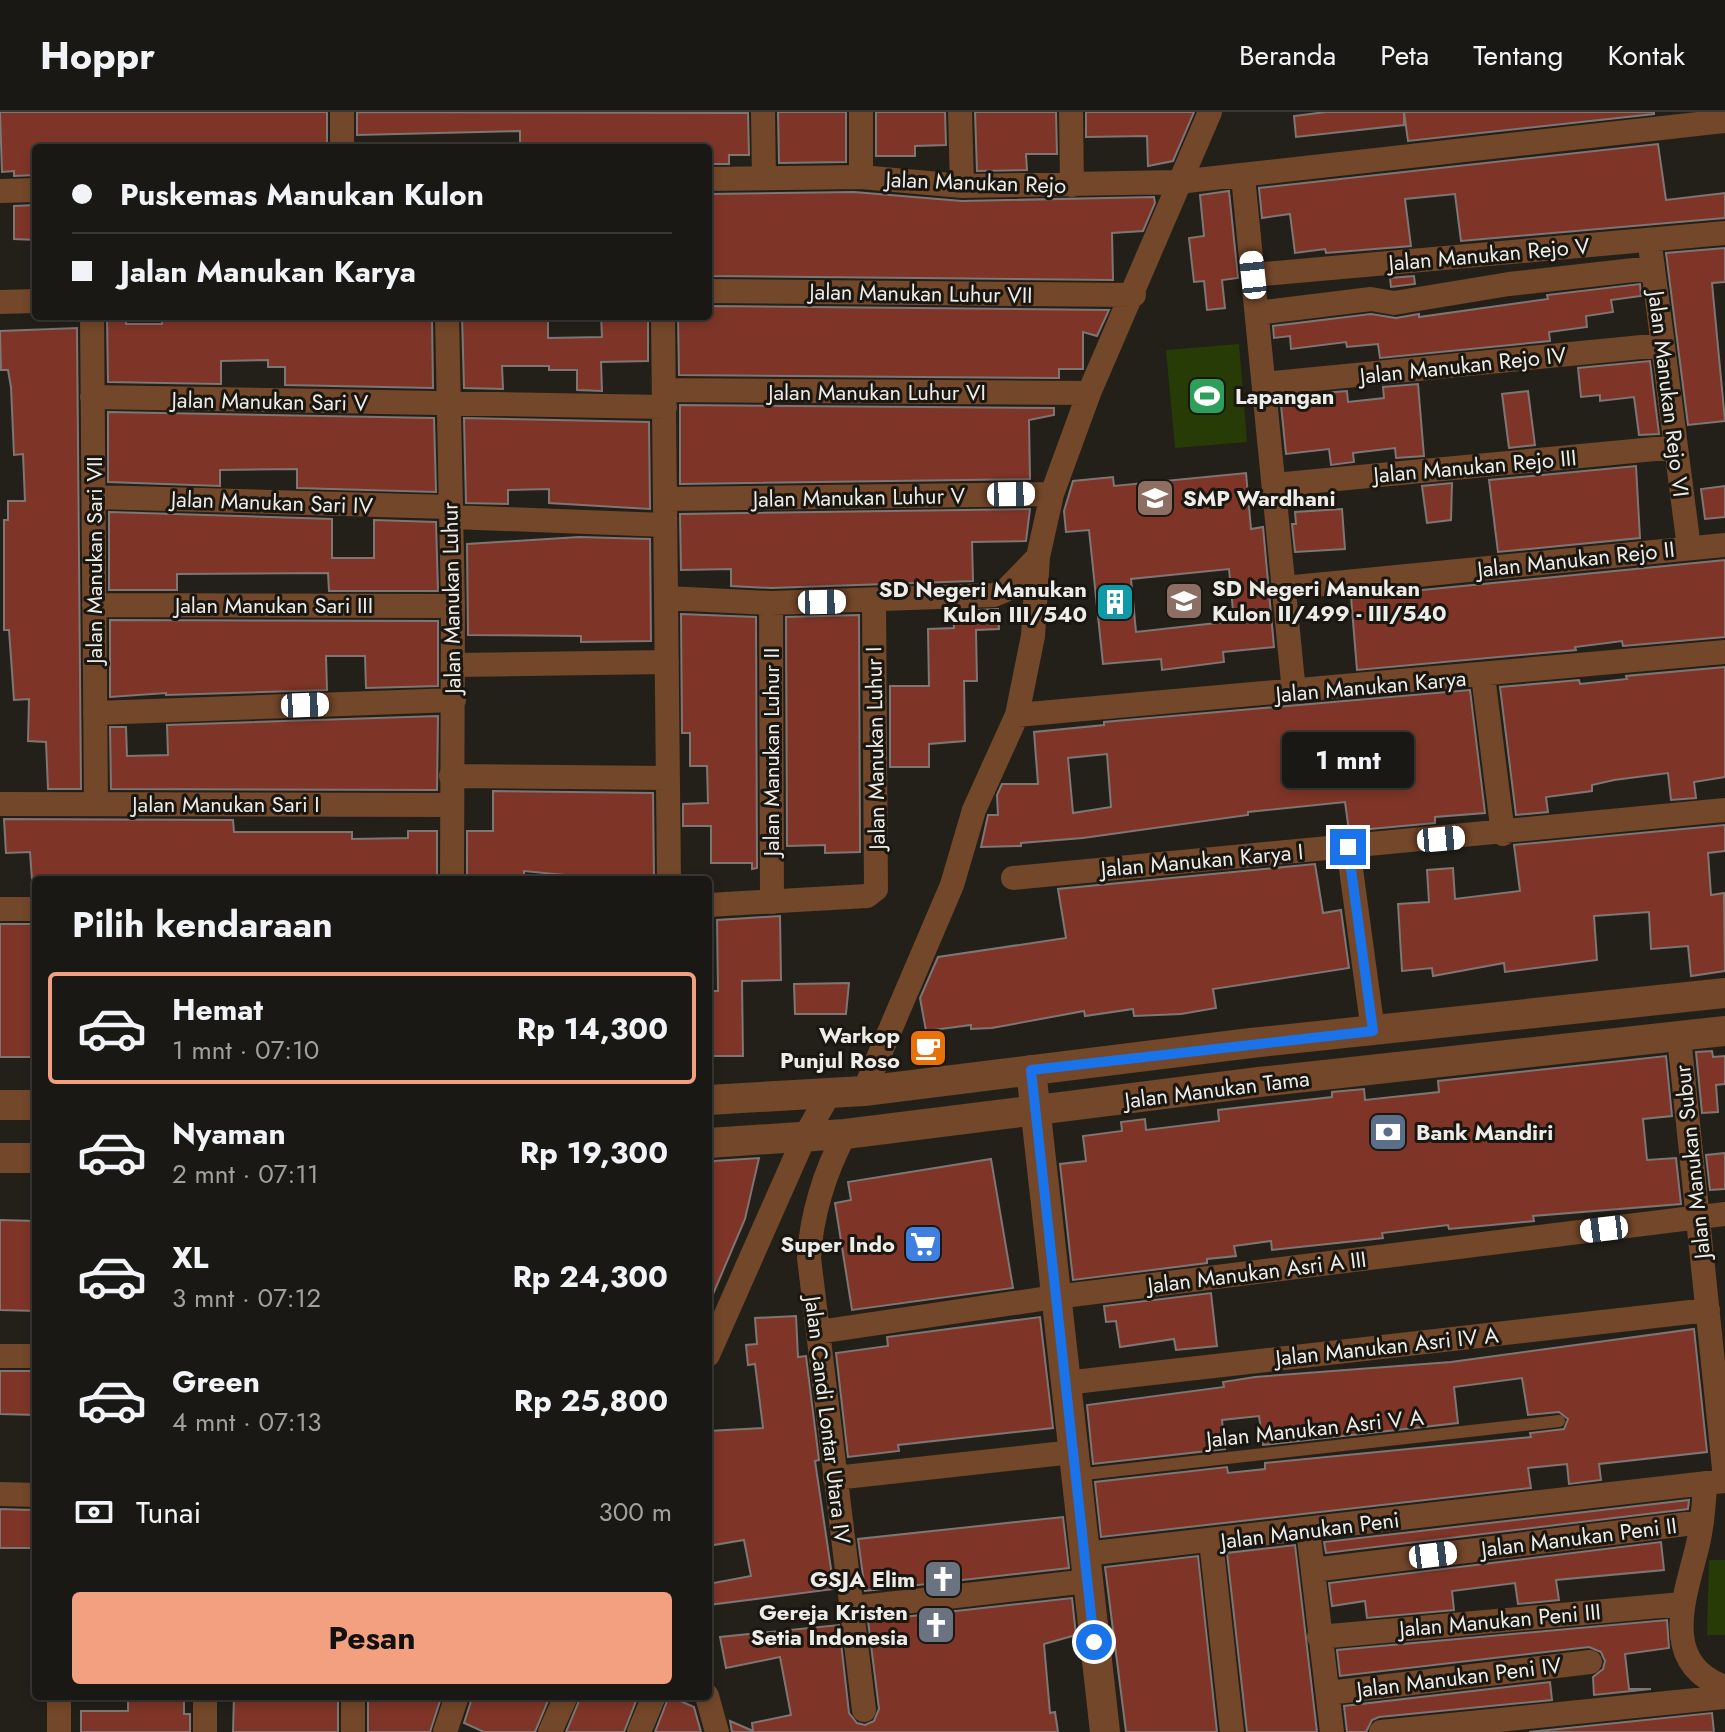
<!DOCTYPE html>
<html lang="id">
<head>
<meta charset="utf-8">
<style>
  :root { --surface:#1a1814; --page:#23211d; --text:#f1f3f6; --muted:#9fa0a0; --line:#383734; --accent:#f2a07f }
  body { margin:0; font-family:Jost,sans-serif; background:var(--page); color:var(--text); height:100vh; display:flex; flex-direction:column; font-size:30px; white-space:nowrap }
  * { box-sizing:border-box; margin:0 }
  p { font-size:26px; color:var(--muted) }
  .icon { flex:none; width:44px; height:44px; fill:none; stroke:currentColor; stroke-width:2; stroke-linecap:round; stroke-linejoin:round }
  .map { position:relative; flex:1; overflow:hidden }
  .side { position:absolute; left:32px; top:764px; width:680px; height:824px; display:flex; flex-direction:column; background:var(--surface); border-radius:8px; box-shadow:0 4px 12px #0003,0 0 0 2px var(--line) }
  .side>* { flex:none }
  .banner { position:absolute; left:32px; top:32px; width:680px; height:176px; border-radius:8px; box-shadow:0 4px 12px #0003,0 0 0 2px var(--line); display:grid; align-content:center; height:176px; padding:0 40px; background:var(--surface) }
  .end { position:absolute; width:36px; height:36px; margin:-18px; border:10px solid #1a73e8; background:#fff; box-shadow:0 0 0 4px #fff }
  .from { border-radius:50% }
  .bubble { position:absolute; height:56px; border-radius:8px; background:var(--surface); box-shadow:0 4px 12px #0003,0 0 0 2px var(--line); font-size:26px; font-weight:700; line-height:56px; text-align:center }
  .car { position:absolute; width:24px; height:48px; margin:-24px -12px; border-radius:10px; box-shadow:0 0 6px 2px #0007; background:linear-gradient(#fff 24%,#345 0 40%,#fff 0 76%,#345 0 86%,#fff 0) }
  .banner b { display:flex; align-items:center; gap:28px; height:76px; font-size:30px }
  .banner b+b { border-top:2px solid var(--line) }
  .banner i { width:20px; height:20px; background:var(--text) }
  ul { padding:0; list-style:none }
  li { display:flex; align-items:center; gap:24px; height:112px; margin:0 16px 12px; padding:0 24px; border:4px solid transparent; border-radius:8px }
  li div { flex:1 }
  li b { display:block; font-size:30px }
  li em { font-style:normal; font-weight:700 }
  li.active { border-color:var(--accent) }
  li>.icon { width:72px; height:72px; stroke-width:1.5 }
  h2 { padding:0 40px; font-size:36px; line-height:96px }
  .pay { display:flex; align-items:center; gap:20px; height:88px; padding:0 40px; font-size:30px }
  .pay p { margin-inline-start:auto }
  .primary-button { display:flex; gap:16px; margin-top:auto; padding:16px 40px }
  .primary-button a { flex:1; height:92px; border-radius:8px; background:var(--accent); color:#111; font-size:32px; font-weight:700; line-height:92px; text-align:center }
  header { display:flex; align-items:center; gap:48px; box-sizing:border-box; height:112px; padding:0 40px; background:var(--surface); border-bottom:2px solid var(--line) }
  header strong { font-size:38px }
  nav { display:flex; gap:44px; margin-inline-start:auto; font-size:28px }
  .map>svg:first-child { display:block }
  .park { fill:#263b05 }
  .building { fill:#7e3527; stroke:#7f7573; stroke-width:2; fill-rule:evenodd }
  .lines { fill:none; stroke-linecap:round; stroke-linejoin:round }
  .service { stroke:#734729; stroke-width:12 }
  .minor { stroke:#734729; stroke-width:24 }
  .tertiary { stroke:#734729; stroke-width:30 }
  .route { stroke:#1a73e8; stroke-width:10 }
  .labels { text-anchor:middle; dominant-baseline:central; stroke-width:6; stroke-linejoin:round; paint-order:stroke }
  .street-label { font-size:22px; fill:#eeece8; stroke:#1a1711 }
  .poi-label { font-size:22px; font-weight:bold; fill:#eeece8; stroke:#1a1711; text-anchor:end }
</style>
</head>
<body>
<header>
<strong>Hoppr</strong>
<nav><a>Beranda</a><a>Peta</a><a>Tentang</a><a>Kontak</a></nav>
</header>
<div class="map">
<svg width="1725" height="1620" viewBox="0 0 1725 1620">
  <rect width="100%" height="100%" fill="#23201a"/>
  <!-- park -->
  <path class="park" d="M1239 232 1247 330 1175 336 1166 238Z
    M1709 1448H1725V1523H1707Z"/>
  <!-- building -->
  <path class="building" d="M0 0H327V36H36V63L14 64V59L2 60Z
    M357 0 748 1 749 43H729V52H708V36H520V19L357 23Z
    M778 0H846V50L779 51Z
    M876 0H945L946 33 915 34V44H876Z
    M975 0H1056L1057 42H1026L1027 58 977 59Z
    M1086 0H1194L1173 49 1148 54 1147 24 1086 25Z
    M1326 0H1404V13L1296 25 1294 4Z
    M1404 0H1654V2L1408 29Z
    M1658 32 1666 88 1725 81V106L1461 129 1455 82 1405 87 1411 134 1326 141 1325 137 1295 141 1290 102 1262 106 1259 76Z
    M1229 79 1238 166 1222 168 1225 196 1207 198 1204 169 1194 170 1189 126 1204 124 1200 83Z
    M854 80 962 89 1154 85 1155 91 1143 119 1112 121 1113 168 708 164V82Z
    M36 93V128L14 127V94Z
    M1725 136V170L1712 171 1725 309 1688 313 1666 141Z
    M1414 164 1415 172 1391 175 1390 166Z
    M1640 172 1641 184 1611 188 1613 200 1586 204 1587 215 1549 220 1550 229 1380 246 1378 232 1347 235 1346 230 1291 237 1290 224 1274 226 1273 214 1371 202 1396 206 1419 202V205L1548 187 1547 183Z
    M708 194 1109 198 1097 224 1083 220V257H1059V266L679 263 678 204H708Z
    M107 204H126V212H162V204H432L433 276 285 273V255H268V248L221 249V272L108 270Z
    M462 204H548V226L602 225 601 204H648V249L601 250 602 279 577 278V258H549V254H502L503 277 464 276Z
    M77 216 81 677H48L46 630 28 629 29 587 14 588 9 518H4V408H8V389H25L23 342 14 343 11 275 8 258H1L0 219Z
    M1650 249 1659 322 1639 323 1634 285 1600 289V283L1581 285 1578 256Z
    M1418 272 1424 344 1396 346 1395 336 1353 341 1354 350 1331 353 1329 337 1286 342 1281 293 1323 288 1322 281 1347 279 1348 290 1384 286 1383 275Z
    M1528 279 1535 333 1509 336 1502 282Z
    M680 293 1054 296V303L1029 308 1030 367 680 372Z
    M108 300 434 306 436 380 297 376V357L220 358V374L108 370Z
    M464 306 649 310 650 397 549 391V377L508 378V392L466 391Z
    M1636 354 1640 426 1498 440 1489 368Z
    M1246 361 1251 417 1263 415 1274 535 1223 540 1224 550 1162 558 1161 547 1103 552 1089 418 1066 420 1064 399 1073 369 1113 365 1114 374ZM1229 457 1234 509 1136 520 1131 467Z
    M1452 371 1451 408 1427 411 1422 374Z
    M1725 374V405L1705 407 1701 377Z
    M1030 397 1026 429 972 430 973 469 771 476 731 474V457L681 458 680 402Z
    M1342 397 1345 437 1295 440 1292 412H1296L1295 400Z
    M109 400 332 407V446H374V408L436 410 438 479H329L328 461 177 462V478H109Z
    M579 425 650 427 651 529 581 530V524L468 523 467 432Z
    M1725 448V525L1623 534 1622 529 1575 535 1576 538 1357 558 1351 485Z
    M998 497 999 517 976 518 977 569H964L965 629 929 632V655H890V574H929L928 517 954 516 953 499Z
    M681 502 756 505 757 756 752 757V751H711V714H683V692L708 691 707 654H690V621H682Z
    M859 503 860 740 825 741V733L787 734 786 505Z
    M110 508 438 509V574L366 576 365 544H326L327 578 166 583V581L110 585Z
    M1725 555V665L1694 670 1696 686 1671 688 1668 661 1614 668 1592 673V679L1546 685 1548 700 1516 703 1500 575 1579 568 1580 572 1627 567 1626 564Z
    M1470 578 1485 701 1435 705V711L1349 719 1345 690 1248 700V703L1083 726 1021 731V734L981 735 988 703H998L997 683 1002 672H1038L1034 620 1104 613V610ZM1107 642 1111 695 1073 701 1068 646Z
    M438 604 437 678 111 677 110 615H126L127 644 168 643 167 613Z
    M493 679 653 681 654 768H575V764L524 759V765L467 766V719H493Z
    M4 707 233 708 234 720H352V727L408 726V719H437V768L297 767V765L32 768 30 740 6 741Z
    M1725 713V739L1708 741 1711 783 1724 781 1725 859 1691 864 1688 834 1651 837 1649 800 1594 804 1597 848 1505 860 1504 851 1433 864 1432 856 1402 859 1398 792 1429 790 1427 758 1453 756 1455 787 1520 779 1514 733Z
    M1315 752 1323 801 1341 798 1349 856 1213 877 1216 896 1181 902 1134 904 1133 897 1085 904 1084 899 992 916 971 917V913L926 919 920 886 938 845 1066 826 1058 777Z
    M780 804 781 868 742 869 743 944H708V879H718L717 808Z
    M0 812H36V945H0Z
    M849 871 846 902H795L794 872Z
    M1712 939 1713 945 1725 944V972L1716 973 1718 1000 1702 1001 1696 940Z
    M1666 944 1672 1004 1643 1007 1647 1048 1676 1046 1681 1092 1533 1104 1534 1109 1449 1117 1448 1113 1382 1121 1383 1126 1272 1138 1271 1129 1234 1134 1236 1144 1207 1147V1151L1073 1168 1060 1052 1086 1049 1083 1024 1122 1019 1121 1010 1145 1007 1146 1018 1219 1009 1218 998 1332 985V980L1364 977 1365 988 1439 980 1438 969Z
    M1725 1041V1077L1710 1078 1706 1043Z
    M759 1046 745 1107 708 1194V1065L714 1049Z
    M991 1047 1013 1176 852 1198 835 1091 851 1088 848 1070Z
    M0 1108 36 1109V1199L0 1198Z
    M1211 1181 1217 1234 1176 1238 1174 1227 1120 1235 1116 1209 1106 1210 1104 1194Z
    M796 1204 798 1245 806 1244 819 1348 815 1349 834 1477 708 1493V1472L751 1464 744 1428 708 1434V1319L763 1316 755 1252 748 1253 746 1233 757 1232 755 1206Z
    M1040 1205 1053 1316 898 1333 899 1339 848 1345 836 1241 888 1234 887 1225Z
    M1694 1217 1707 1340 1599 1352 1601 1368 1569 1372 1567 1352 1528 1356 1531 1376 1101 1425 1095 1370 1227 1355 1228 1361 1265 1357V1351L1531 1325 1530 1321 1564 1317 1568 1307 1559 1300 1528 1303 1522 1266 1454 1275 1458 1311 1263 1333 1259 1304 1222 1308 1225 1337 1093 1352 1087 1293 1224 1275 1223 1270 1255 1265 1451 1250Z
    M0 1259H36V1303L0 1302Z
    M1689 1388 1688 1397 1326 1441 1324 1430Z
    M0 1397 32 1398 31 1436H0Z
    M1063 1405 1069 1456 865 1479 858 1427Z
    M1661 1430 1664 1458 1556 1468 1559 1488 1518 1492 1515 1471 1452 1479 1454 1498 1367 1506 1365 1489 1332 1494 1329 1471Z
    M1295 1433 1317 1620H1247L1227 1441Z
    M1198 1444 1217 1620H1126L1105 1455Z
    M1072 1486 1076 1523 1044 1532 1050 1601 1055 1600 1058 1620H732L730 1609 753 1619 752 1611 791 1603 780 1545 726 1556 720 1525 839 1513 849 1601 857 1611 865 1613 874 1609 879 1597 868 1509Z
    M1667 1508 1669 1536 1625 1542 1629 1577H1651L1594 1583 1593 1565 1603 1557 1605 1549 1601 1540 1589 1535 1340 1564 1337 1538Z
    M1550 1570 1552 1588 1379 1605 1372 1608 1366 1620H1347L1344 1594Z
    M128 1584H184V1602H190V1620H81V1599H128Z
    M234 1584H338V1620H233Z
    M536 1584H550L535 1620H484L464 1611 472 1586H541Z
    M581 1584H638L624 1620H566Z
    M669 1584 694 1595 701 1620H655Z
    M368 1585 406 1586H441L430 1620H368Z
    M1712 1601 1714 1620H1529Z"/>
  <g class="lines">
    <!-- service -->
    <path class="service" d="M1076 1363 1559 1309"/>
    <!-- minor -->
    <path class="minor" d="M342 0V36
      M763 0 764 66
      M861 0V65
      M960 0 962 74
      M1071 0 1072 73
      M1243 65 1294 580
      M708 67 861 65 962 74 1178 70 1725 9
      M0 79 36 78
      M1651 141 1689 436
      M1253 163 1725 121
      M708 179 1134 183
      M0 190 36 189
      M1257 201 1371 187 1394 191 1509 172 1652 156
      M92 204 96 691
      M447 204 453 494 452 768
      M663 204 669 768
      M1264 272 1662 233
      M665 278 1089 281
      M92 285 665 295
      M1274 373 1676 335
      M95 385 449 395
      M666 387 1052 382
      M452 405 665 413
      M1284 476 1725 433
      M667 486 771 491 994 483 1006 478 1038 445
      M771 491 772 790
      M94 493 453 494
      M454 553 667 550
      M1483 564 1503 722
      M95 601 454 588
      M1017 603 1725 540
      M451 664 668 666
      M0 692 451 693
      M1348 735 1373 919
      M1013 766 1725 698
      M708 793 867 784 876 777 874 489
      M0 797H36
      M1679 925 1725 1366
      M864 979 952 773 974 698 1017 603 1033 524 1038 445 1052 382 1089 281 1210 0
      M845 1022C825 1059 811 1104 809 1146L864 1598
      M818 1220 1055 1185 1725 1102
      M708 1243 804 1026 829 982
      M0 1244H36
      M1065 1271 1708 1198
      M835 1366 1073 1340
      M1705 1371C1704 1395 1702 1418 1696 1440 1683 1490 1661 1552 1725 1575
      M0 1382 36 1383
      M1308 1418 1332 1620
      M1211 1429 1232 1620
      M1085 1442 1725 1369
      M1313 1458 1702 1410
      M852 1496 1088 1469
      M1319 1525 1682 1492
      M1328 1581 1590 1550
      M59 1584V1620
      M205 1584V1620
      M707 1584 717 1620
      M353 1620V1584
      M445 1620 457 1584
      M550 1620 566 1584
      M639 1620 654 1584
      M1381 1620 1725 1585"/>
    <!-- tertiary -->
    <path class="tertiary" d="M1031 958 1105 1620
      M708 988 864 979 1251 931 1725 881
      M0 993H36
      M708 1031 845 1022 1259 970 1725 919
      M0 1046H36"/>
  </g>
  <g class="lines">
    <!-- route -->
    <path class="route" d="M1094 1530 1031 958 1373 919 1348 735"/>
  </g>
  <!-- icons -->
  <defs>
    <g id="stadium-square" transform="scale(2)"><rect x="-9" y="-9" width="18" height="18" rx="4" fill="#2e9e5b" stroke="#1a1711"/><path d="M0-5a6.5 5 0 1 0 0 10a6.5 5 0 1 0 0-10ZM-3.5-1.8h7v3.6h-7Z" fill="#fff"/></g>
    <g id="school-square" transform="scale(2)"><rect x="-9" y="-9" width="18" height="18" rx="4" fill="#8d6e63" stroke="#1a1711"/><path d="M0-5L7-2L0 1L-7-2ZM-4 1L0 2.5L4 1V4Q0 6-4 4Z" fill="#fff"/></g>
    <g id="building-square" transform="scale(2)"><rect x="-9" y="-9" width="18" height="18" rx="4" fill="#0f9aa8" stroke="#1a1711"/><path d="M-4-6H4V6H1V3H-1V6H-4ZM-2.5-4.3h1.7v1.8h-1.7ZM.8-4.3h1.7v1.8H.8ZM-2.5-1h1.7V.8h-1.7ZM.8-1h1.7V.8H.8Z" fill="#fff"/></g>
    <g id="cafe-square" transform="scale(2)"><rect x="-9" y="-9" width="18" height="18" rx="4" fill="#e8710a" stroke="#1a1711"/><path d="M-5.5-4.5H6V0H3Q3 3.5 0 3.5H-2.5Q-5.5 3.5-5.5 0ZM3-3.2v2h1.7v-2ZM-6 4.5H4V6H-6Z" fill="#fff"/></g>
    <g id="bank-square" transform="scale(2)"><rect x="-9" y="-9" width="18" height="18" rx="4" fill="#5c6f8a" stroke="#1a1711"/><path d="M-6-4H6V4H-6ZM0-2.3a2.3 2.3 0 1 0 0 4.6a2.3 2.3 0 1 0 0-4.6Z" fill="#fff"/></g>
    <g id="supermarket-square" transform="scale(2)"><rect x="-9" y="-9" width="18" height="18" rx="4" fill="#3f7fe0" stroke="#1a1711"/><path d="M-6-5.5h2.5l.6 2H6L4.5 2H-2.5L-4.4-4H-6ZM-1.5 3.2a1.3 1.3 0 1 0 .1 0ZM3 3.2a1.3 1.3 0 1 0 .1 0Z" fill="#fff"/></g>
    <g id="church-square" transform="scale(2)"><rect x="-9" y="-9" width="18" height="18" rx="4" fill="#6b7280" stroke="#1a1711"/><path d="M-1.2-6h2.4v3.5h3.3v2.4h-3.3V6h-2.4V-.1h-3.3v-2.4h3.3Z" fill="#fff"/></g>
  </defs>
  <g fill-rule="evenodd">
    <use href="#stadium-square" x="1207" y="284"/>
    <use href="#school-square" x="1155" y="386"/>
    <use href="#school-square" x="1184" y="489"/>
    <use href="#building-square" x="1115" y="490"/>
    <use href="#cafe-square" x="928" y="936"/>
    <use href="#bank-square" x="1388" y="1020"/>
    <use href="#supermarket-square" x="923" y="1132"/>
    <use href="#church-square" x="943" y="1467"/>
    <use href="#church-square" x="936" y="1513"/>
  </g>
  <g class="labels">
    <!-- street labels -->
    <g class="street-label">
      <text transform="translate(976 70) rotate(2)">Jalan Manukan Rejo</text>
      <text transform="translate(1489 142) rotate(-5)">Jalan Manukan Rejo V</text>
      <text transform="translate(921 181) rotate(1)">Jalan Manukan Luhur VII</text>
      <text transform="translate(1463 253) rotate(-6)">Jalan Manukan Rejo IV</text>
      <text x="877" y="280">Jalan Manukan Luhur VI</text>
      <text transform="translate(1669 282) rotate(83)">Jalan Manukan Rejo VI</text>
      <text transform="translate(270 289) rotate(1)">Jalan Manukan Sari V</text>
      <text transform="translate(1475 354) rotate(-5)">Jalan Manukan Rejo III</text>
      <text transform="translate(859 385) rotate(-1)">Jalan Manukan Luhur V</text>
      <text transform="translate(272 390) rotate(2)">Jalan Manukan Sari IV</text>
      <text transform="translate(1576 447) rotate(-6)">Jalan Manukan Rejo II</text>
      <text transform="translate(94 448) rotate(-90)">Jalan Manukan Sari VII</text>
      <text transform="translate(451 486) rotate(-91)">Jalan Manukan Luhur</text>
      <text x="274" y="493">Jalan Manukan Sari III</text>
      <text transform="translate(1371 574) rotate(-5)">Jalan Manukan Karya</text>
      <text transform="translate(875 636) rotate(-91)">Jalan Manukan Luhur I</text>
      <text transform="translate(771 640) rotate(-90)">Jalan Manukan Luhur II</text>
      <text x="226" y="692">Jalan Manukan Sari I</text>
      <text transform="translate(1202 748) rotate(-5)">Jalan Manukan Karya I</text>
      <text transform="translate(1217 977) rotate(-7)">Jalan Manukan Tama</text>
      <text transform="translate(1692 1050) rotate(-96)">Jalan Manukan Subur</text>
      <text transform="translate(1257 1160) rotate(-7)">Jalan Manukan Asri A III</text>
      <text transform="translate(1387 1234) rotate(-6)">Jalan Manukan Asri IV A</text>
      <text transform="translate(828 1308) rotate(83)">Jalan Candi Lontar Utara IV</text>
      <text transform="translate(1315 1316) rotate(-6)">Jalan Manukan Asri V A</text>
      <text transform="translate(1310 1418) rotate(-7)">Jalan Manukan Peni</text>
      <text transform="translate(1579 1425) rotate(-7)">Jalan Manukan Peni II</text>
      <text transform="translate(1500 1508) rotate(-5)">Jalan Manukan Peni III</text>
      <text transform="translate(1459 1565) rotate(-7)">Jalan Manukan Peni IV</text>
    </g>
    <!-- poi labels -->
    <g class="poi-label">
      <text x="1235" y="284" text-anchor="start">Lapangan</text>
      <text x="1183" y="386" text-anchor="start">SMP Wardhani</text>
      <text x="1212" y="476" text-anchor="start">SD Negeri Manukan<tspan x="1212" dy="25">Kulon II/499 - III/540</tspan></text>
      <text x="1087" y="477">SD Negeri Manukan<tspan x="1087" dy="25">Kulon III/540</tspan></text>
      <text x="900" y="923">Warkop<tspan x="900" dy="25">Punjul Roso</tspan></text>
      <text x="1416" y="1020" text-anchor="start">Bank Mandiri</text>
      <text x="895" y="1132">Super Indo</text>
      <text x="915" y="1467">GSJA Elim</text>
      <text x="908" y="1500">Gereja Kristen<tspan x="908" dy="25">Setia Indonesia</tspan></text>
    </g>
  </g>
</svg>
<i class="end from" style="left:1094px;top:1530px"></i>
<i class="end" style="left:1348px;top:735px"></i>
<div class="bubble" style="left:1282px;top:620px;width:132px">1 mnt</div>
<i class="car" style="left:1253px;top:163px;rotate:354deg"></i>
<i class="car" style="left:1011px;top:382px;rotate:89deg"></i>
<i class="car" style="left:822px;top:490px;rotate:89deg"></i>
<i class="car" style="left:305px;top:593px;rotate:88deg"></i>
<i class="car" style="left:1441px;top:727px;rotate:85deg"></i>
<i class="car" style="left:1604px;top:1117px;rotate:263deg"></i>
<i class="car" style="left:1433px;top:1443px;rotate:83deg"></i>
<div class="banner">
<b><i class="from"></i>Puskemas Manukan Kulon</b>
<b><i></i>Jalan Manukan Karya</b>
</div>
<section class="side">
<h2>Pilih kendaraan</h2>
<ul>
<li class="active"><svg class="icon" aria-label="car" viewBox="0 0 24 24"><path d="M5 17H2v-5l4-1 3-4h7l3 4 3 1v5h-3M9 17h6M6 11h13"/><circle cx="7" cy="17" r="2"/><circle cx="17" cy="17" r="2"/></svg><div><b>Hemat</b><p>1 mnt · 07:10</p></div><em>Rp 14,300</em></li>
<li><svg class="icon" aria-label="car" viewBox="0 0 24 24"><path d="M5 17H2v-5l4-1 3-4h7l3 4 3 1v5h-3M9 17h6M6 11h13"/><circle cx="7" cy="17" r="2"/><circle cx="17" cy="17" r="2"/></svg><div><b>Nyaman</b><p>2 mnt · 07:11</p></div><em>Rp 19,300</em></li>
<li><svg class="icon" aria-label="car" viewBox="0 0 24 24"><path d="M5 17H2v-5l4-1 3-4h7l3 4 3 1v5h-3M9 17h6M6 11h13"/><circle cx="7" cy="17" r="2"/><circle cx="17" cy="17" r="2"/></svg><div><b>XL</b><p>3 mnt · 07:12</p></div><em>Rp 24,300</em></li>
<li><svg class="icon" aria-label="car" viewBox="0 0 24 24"><path d="M5 17H2v-5l4-1 3-4h7l3 4 3 1v5h-3M9 17h6M6 11h13"/><circle cx="7" cy="17" r="2"/><circle cx="17" cy="17" r="2"/></svg><div><b>Green</b><p>4 mnt · 07:13</p></div><em>Rp 25,800</em></li>
</ul>
<div class="pay"><svg class="icon" aria-label="cash" viewBox="0 0 24 24"><path d="M3 7h18v10H3z"/><circle cx="12" cy="12" r="2"/></svg>Tunai<p>300 m</p></div>
<div class="primary-button"><a>Pesan</a></div>
</section>
</div>
</body>
</html>
